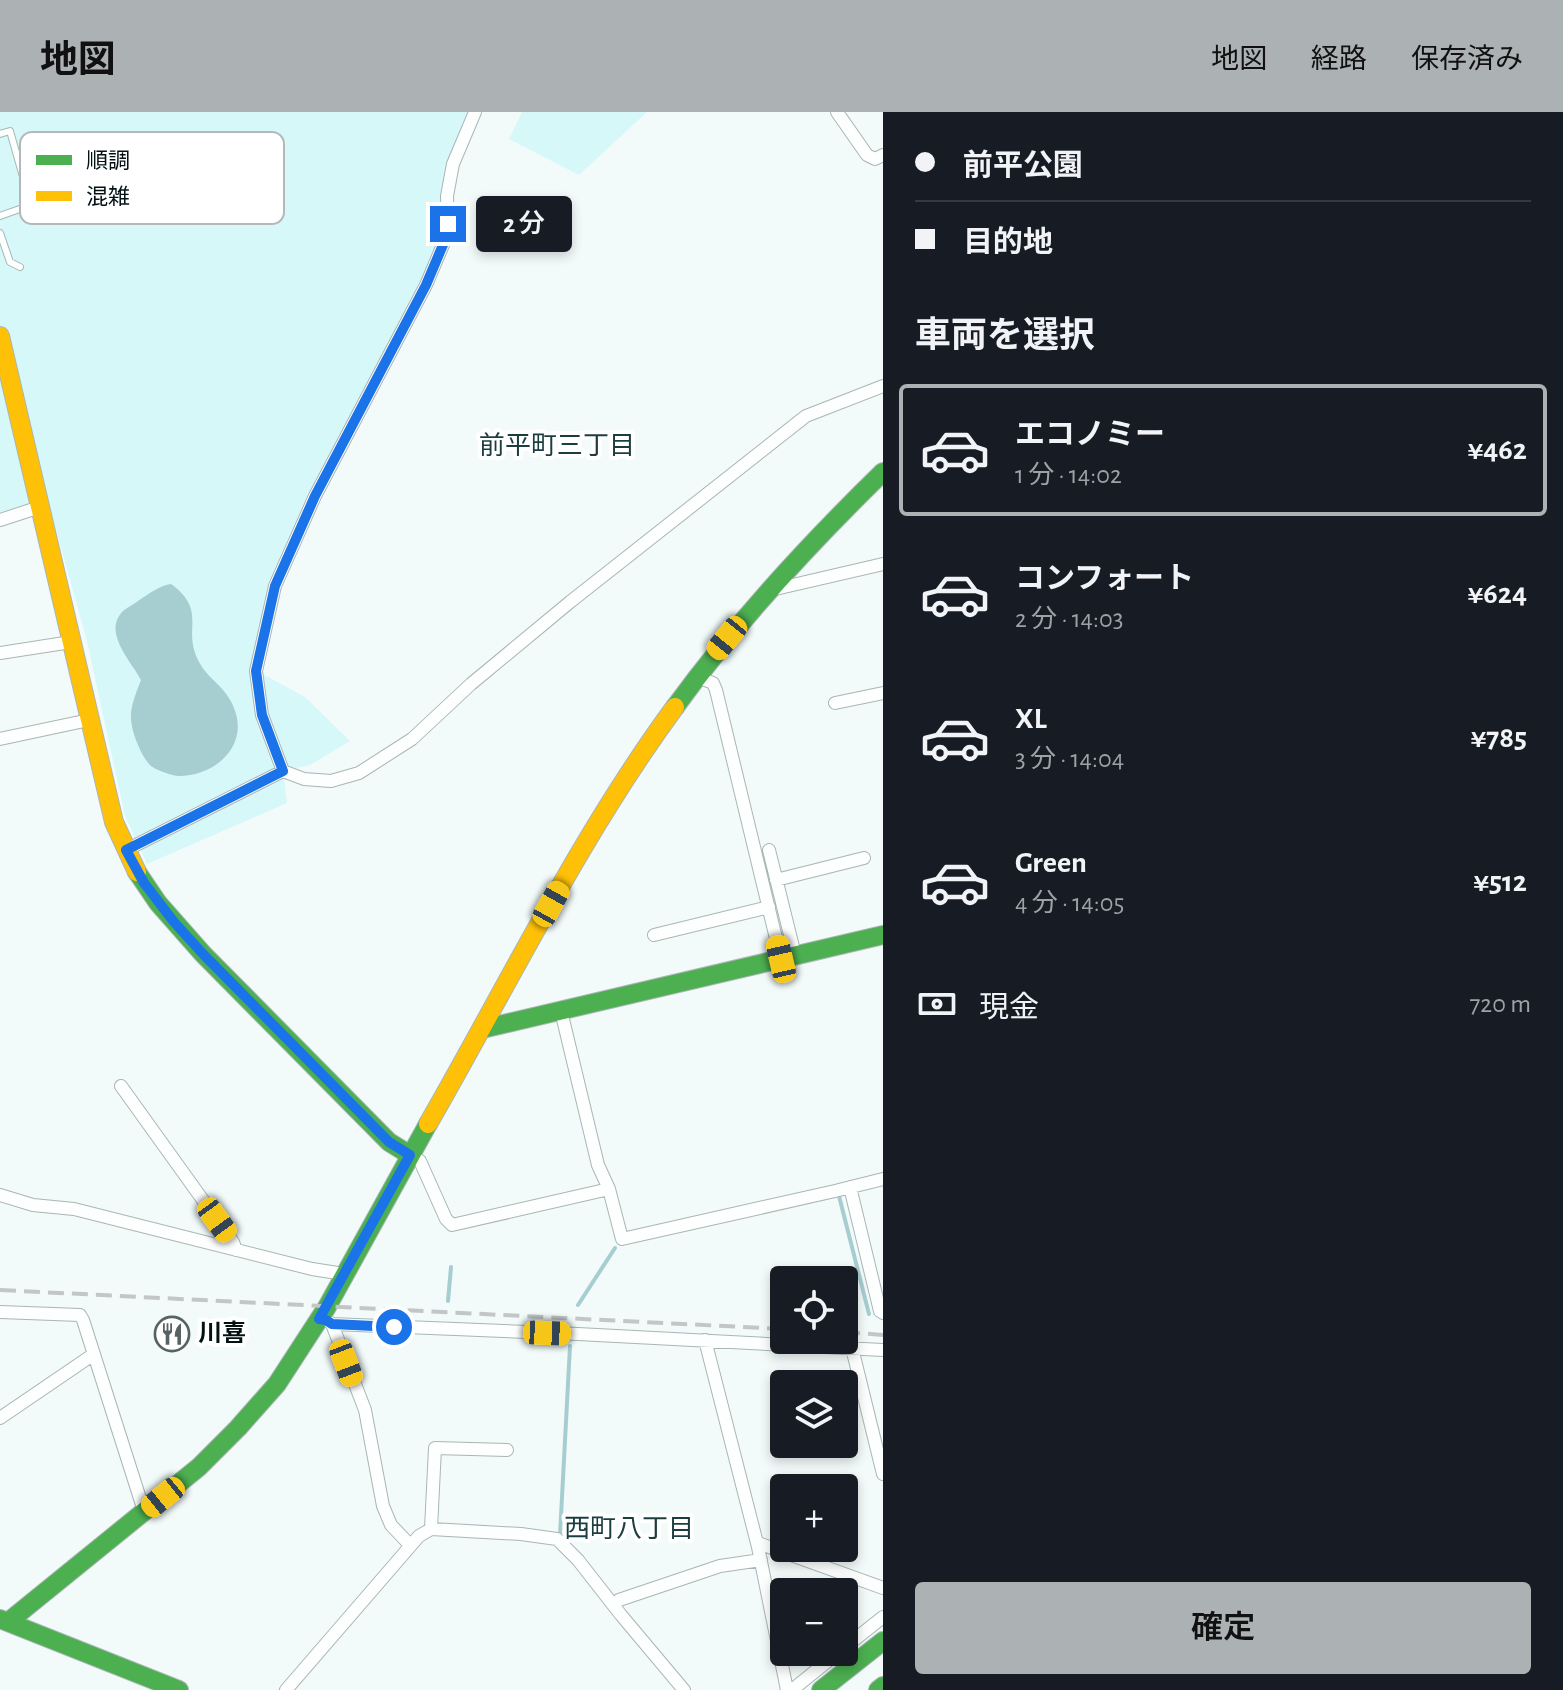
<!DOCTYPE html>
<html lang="ja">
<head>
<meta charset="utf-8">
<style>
  :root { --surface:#171b24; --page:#242831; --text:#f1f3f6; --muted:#9ea1a6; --line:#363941; --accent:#acb2b4 }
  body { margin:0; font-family:"Alegreya Sans","Noto Sans JP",sans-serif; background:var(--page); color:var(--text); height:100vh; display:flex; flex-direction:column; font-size:30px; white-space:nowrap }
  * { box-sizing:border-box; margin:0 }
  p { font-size:26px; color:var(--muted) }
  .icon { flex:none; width:44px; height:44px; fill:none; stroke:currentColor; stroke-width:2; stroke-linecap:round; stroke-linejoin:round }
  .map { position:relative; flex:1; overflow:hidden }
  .panel { display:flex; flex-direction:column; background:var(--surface); width:680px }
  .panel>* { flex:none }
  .guide { display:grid; align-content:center; height:176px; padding:0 32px; background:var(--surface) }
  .tools { position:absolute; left:770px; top:1154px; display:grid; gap:16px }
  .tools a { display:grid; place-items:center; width:88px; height:88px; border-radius:8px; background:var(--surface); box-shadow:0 4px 12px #0003; font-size:40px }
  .end { position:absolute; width:36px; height:36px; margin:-18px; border:10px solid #1a73e8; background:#fff; box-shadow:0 0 0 4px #fff }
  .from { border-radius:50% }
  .bubble { position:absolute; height:56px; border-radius:8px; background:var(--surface); box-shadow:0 4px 12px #0003; font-size:26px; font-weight:600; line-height:56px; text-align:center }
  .car { position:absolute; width:24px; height:48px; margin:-24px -12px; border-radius:10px; box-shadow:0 0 6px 2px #0007; background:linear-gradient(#f5c518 24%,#345 0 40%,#f5c518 0 76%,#345 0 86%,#f5c518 0) }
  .guide b { display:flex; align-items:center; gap:28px; height:76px; font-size:30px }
  .guide b+b { border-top:2px solid var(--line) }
  .guide i { width:20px; height:20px; background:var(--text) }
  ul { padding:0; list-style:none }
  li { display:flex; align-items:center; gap:24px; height:132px; margin:0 16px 12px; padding:0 16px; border:4px solid transparent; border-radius:8px }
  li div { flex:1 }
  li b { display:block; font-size:30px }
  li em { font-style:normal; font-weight:600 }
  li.selected { border-color:var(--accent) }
  li>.icon { width:72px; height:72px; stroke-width:1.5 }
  h2 { padding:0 32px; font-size:36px; line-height:96px }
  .pay { display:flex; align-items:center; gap:20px; height:88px; padding:0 32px; font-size:30px }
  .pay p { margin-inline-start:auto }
  .primary-button { display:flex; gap:16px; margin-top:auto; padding:16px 32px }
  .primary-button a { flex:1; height:92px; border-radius:8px; background:var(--accent); color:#111; font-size:32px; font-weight:600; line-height:92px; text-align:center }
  header { display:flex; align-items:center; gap:48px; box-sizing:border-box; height:112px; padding:0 40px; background:var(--accent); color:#111 }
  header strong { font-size:38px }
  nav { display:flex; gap:44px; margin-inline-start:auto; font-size:28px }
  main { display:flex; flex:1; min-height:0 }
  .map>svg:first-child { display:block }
  .green { fill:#d7f8f9 }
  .water { fill:#a6ced1 }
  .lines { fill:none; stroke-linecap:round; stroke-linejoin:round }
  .stream { stroke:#a6ced1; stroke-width:4 }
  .lane-casing { stroke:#aab5b5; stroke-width:8 }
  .street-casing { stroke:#aab5b5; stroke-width:14 }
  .fast-casing { stroke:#aab5b5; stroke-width:20 }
  .slow-casing { stroke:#aab5b5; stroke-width:20 }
  .lane { stroke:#fdfefe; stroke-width:6 }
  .street { stroke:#fdfefe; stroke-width:12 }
  .fast { stroke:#4caf50; stroke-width:18 }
  .slow { stroke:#ffc107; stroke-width:18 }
  .rail { stroke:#c3c6c6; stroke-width:4; stroke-dasharray:16 8; stroke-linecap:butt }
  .route { stroke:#1a73e8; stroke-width:10 }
  .labels { text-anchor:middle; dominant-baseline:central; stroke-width:8; stroke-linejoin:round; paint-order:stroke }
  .poi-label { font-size:24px; font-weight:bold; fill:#041112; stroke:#fff; text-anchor:start }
  .neighbourhood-label { font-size:26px; fill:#1a3d40; stroke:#fff }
  .key { fill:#fff; stroke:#b4b8b8; stroke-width:2 }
  .key-label { font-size:22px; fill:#041112 }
</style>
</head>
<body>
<header>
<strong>地図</strong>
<nav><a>地図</a><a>経路</a><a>保存済み</a></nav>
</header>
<main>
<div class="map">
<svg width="883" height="1578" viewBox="0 0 883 1578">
  <rect width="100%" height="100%" fill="#f2fafa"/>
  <!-- green -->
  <path class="green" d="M0 0H475L453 52 448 121 275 474 257 559 305 585 350 629 310 653 283 659 287 691 147 752 125 704 87 529 47 385 0 401Z
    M522 0H647L579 63 509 27Z"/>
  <!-- water -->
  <path class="water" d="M171 472C208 499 182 516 198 548 208 569 229 575 236 602 246 637 213 664 179 664 173 664 156 658 151 654 141 645 130 617 131 603 131 592 137 579 141 568 131 549 103 521 122 500 126 496 133 493 138 489 149 482 158 474 171 472Z"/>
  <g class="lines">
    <!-- stream -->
    <path class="stream" d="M839 1084 869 1202
      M448 1189 451 1155
      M578 1193 615 1136
      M560 1423 570 1234"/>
    <!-- lane casing -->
    <g class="lane-casing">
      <path id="lane" d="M0 22 10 19 31 93 0 104
        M0 121 10 150 20 155"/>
    </g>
    <!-- street casing -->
    <g class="street-casing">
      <path id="street" d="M837 0 867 43 875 47 883 43
        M0 408 40 395
        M771 478 883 452
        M0 541 71 530
        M697 565 713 571 716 578 781 847
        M835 591 883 581
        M0 627 89 608
        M283 659 262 603 256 559 275 474 315 384 426 173 448 121 447 84 453 52 475 0
        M126 738 283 659 304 667 331 669 359 661 412 627 471 572 570 490 806 304 883 274
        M769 738 795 843
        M776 768 864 746
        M654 823 769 795
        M561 899 598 1053 609 1077 622 1127 835 1079 883 1067
        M121 974 233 1130 236 1138
        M410 1043 420 1049 446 1107 452 1113 609 1077
        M850 1075 880 1199 883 1201
        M0 1083 33 1093 74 1097 312 1157 344 1162
        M0 1200 80 1203 83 1208 144 1399
        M319 1207 326 1208 332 1212 578 1222 883 1238
        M332 1212 365 1298 383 1394 391 1413 410 1433
        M705 1228 758 1435 787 1578
        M852 1236 883 1362
        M0 1306 94 1242
        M431 1417 435 1336 507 1338
        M758 1431 883 1476
        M614 1494 619 1488 720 1454 761 1448
        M844 1536 883 1505
        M286 1578 419 1424 431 1417 521 1422 557 1427 578 1448 621 1503 684 1578
        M792 1578 839 1540"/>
    </g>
    <!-- fast casing -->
    <g class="fast-casing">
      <path id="fast" d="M675 595C737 510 808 433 883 360
        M137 760 158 791 203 842 389 1030 410 1043
        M482 917 883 823
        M0 1507 179 1578
        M8 1510 199 1355 238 1316 277 1272 327 1195 428 1012
        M821 1578 883 1529
        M878 1578 883 1574"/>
    </g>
    <!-- slow casing -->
    <g class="slow-casing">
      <path id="slow" d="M0 224 114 710 137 760
        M428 1012C508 873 580 724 675 595"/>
    </g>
    <!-- lane -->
    <use href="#lane" class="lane"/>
    <!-- street -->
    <use href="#street" class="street"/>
    <!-- fast -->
    <use href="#fast" class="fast"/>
    <!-- slow -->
    <use href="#slow" class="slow"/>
    <!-- rail -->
    <path class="rail" d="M0 1178 784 1217
      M844 1220 883 1223"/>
  </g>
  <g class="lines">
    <!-- route -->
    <path class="route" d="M394 1215 332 1212 326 1208 319 1207 410 1043 389 1030 203 842 174 810 144 771 126 738 283 659 262 603 256 559 275 474 315 384 426 173 448 121V112"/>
  </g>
  <!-- icons -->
  <defs>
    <g id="restaurant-ring" transform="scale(1.8)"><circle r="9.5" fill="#fff" stroke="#576363" stroke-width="1.5"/><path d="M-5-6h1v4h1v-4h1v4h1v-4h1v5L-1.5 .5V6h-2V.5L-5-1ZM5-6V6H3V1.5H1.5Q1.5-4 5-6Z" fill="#576363"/></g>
  </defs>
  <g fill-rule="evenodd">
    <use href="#restaurant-ring" x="172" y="1222"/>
  </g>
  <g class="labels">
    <!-- poi labels -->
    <g class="poi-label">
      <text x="198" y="1222">川喜</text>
    </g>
    <!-- neighbourhood labels -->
    <g class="neighbourhood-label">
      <text x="557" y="334">前平町三丁目</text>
      <text x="629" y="1417">西町八丁目</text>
    </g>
  </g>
  <!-- legend -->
  <rect x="20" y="20" width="264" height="92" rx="12" class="key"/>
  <rect x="36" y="43" width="36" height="10" fill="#4caf50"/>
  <rect x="36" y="79" width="36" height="10" fill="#ffc107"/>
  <g class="key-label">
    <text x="86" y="56">順調</text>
    <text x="86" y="92">混雑</text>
  </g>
</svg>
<div class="tools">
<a><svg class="icon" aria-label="locate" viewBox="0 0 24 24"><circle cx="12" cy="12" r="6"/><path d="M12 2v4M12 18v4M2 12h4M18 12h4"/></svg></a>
<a><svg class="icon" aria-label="layers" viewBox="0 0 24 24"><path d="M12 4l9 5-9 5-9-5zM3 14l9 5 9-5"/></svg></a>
<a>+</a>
<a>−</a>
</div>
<i class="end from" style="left:394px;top:1215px"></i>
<i class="end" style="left:448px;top:112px"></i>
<div class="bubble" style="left:476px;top:84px;width:96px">2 分</div>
<i class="car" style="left:727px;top:526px;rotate:219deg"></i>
<i class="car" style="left:551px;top:792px;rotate:29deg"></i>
<i class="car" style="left:781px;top:847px;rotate:347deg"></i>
<i class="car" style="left:217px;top:1108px;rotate:144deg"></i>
<i class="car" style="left:547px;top:1221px;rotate:92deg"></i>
<i class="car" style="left:346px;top:1251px;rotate:159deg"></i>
<i class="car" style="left:163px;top:1385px;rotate:231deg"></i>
</div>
<section class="panel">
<div class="guide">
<b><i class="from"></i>前平公園</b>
<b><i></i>目的地</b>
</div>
<h2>車両を選択</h2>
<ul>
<li class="selected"><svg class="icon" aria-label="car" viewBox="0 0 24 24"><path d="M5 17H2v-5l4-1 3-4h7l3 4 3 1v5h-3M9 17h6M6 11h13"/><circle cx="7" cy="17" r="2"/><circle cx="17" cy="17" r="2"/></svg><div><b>エコノミー</b><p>1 分 · 14:02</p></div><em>¥462</em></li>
<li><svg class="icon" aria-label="car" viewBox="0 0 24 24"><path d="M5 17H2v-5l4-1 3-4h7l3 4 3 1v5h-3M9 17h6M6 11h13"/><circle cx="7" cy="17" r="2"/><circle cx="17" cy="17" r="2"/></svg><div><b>コンフォート</b><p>2 分 · 14:03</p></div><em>¥624</em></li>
<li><svg class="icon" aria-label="car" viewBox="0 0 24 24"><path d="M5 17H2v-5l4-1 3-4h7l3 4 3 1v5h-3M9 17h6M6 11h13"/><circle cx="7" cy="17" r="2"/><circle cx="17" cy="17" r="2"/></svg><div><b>XL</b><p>3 分 · 14:04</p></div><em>¥785</em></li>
<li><svg class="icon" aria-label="car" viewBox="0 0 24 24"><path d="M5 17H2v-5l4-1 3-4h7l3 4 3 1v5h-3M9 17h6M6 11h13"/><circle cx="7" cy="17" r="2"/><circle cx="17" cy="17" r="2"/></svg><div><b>Green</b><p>4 分 · 14:05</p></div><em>¥512</em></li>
</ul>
<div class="pay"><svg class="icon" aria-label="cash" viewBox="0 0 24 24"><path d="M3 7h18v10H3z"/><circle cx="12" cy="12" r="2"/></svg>現金<p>720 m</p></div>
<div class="primary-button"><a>確定</a></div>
</section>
</main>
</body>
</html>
